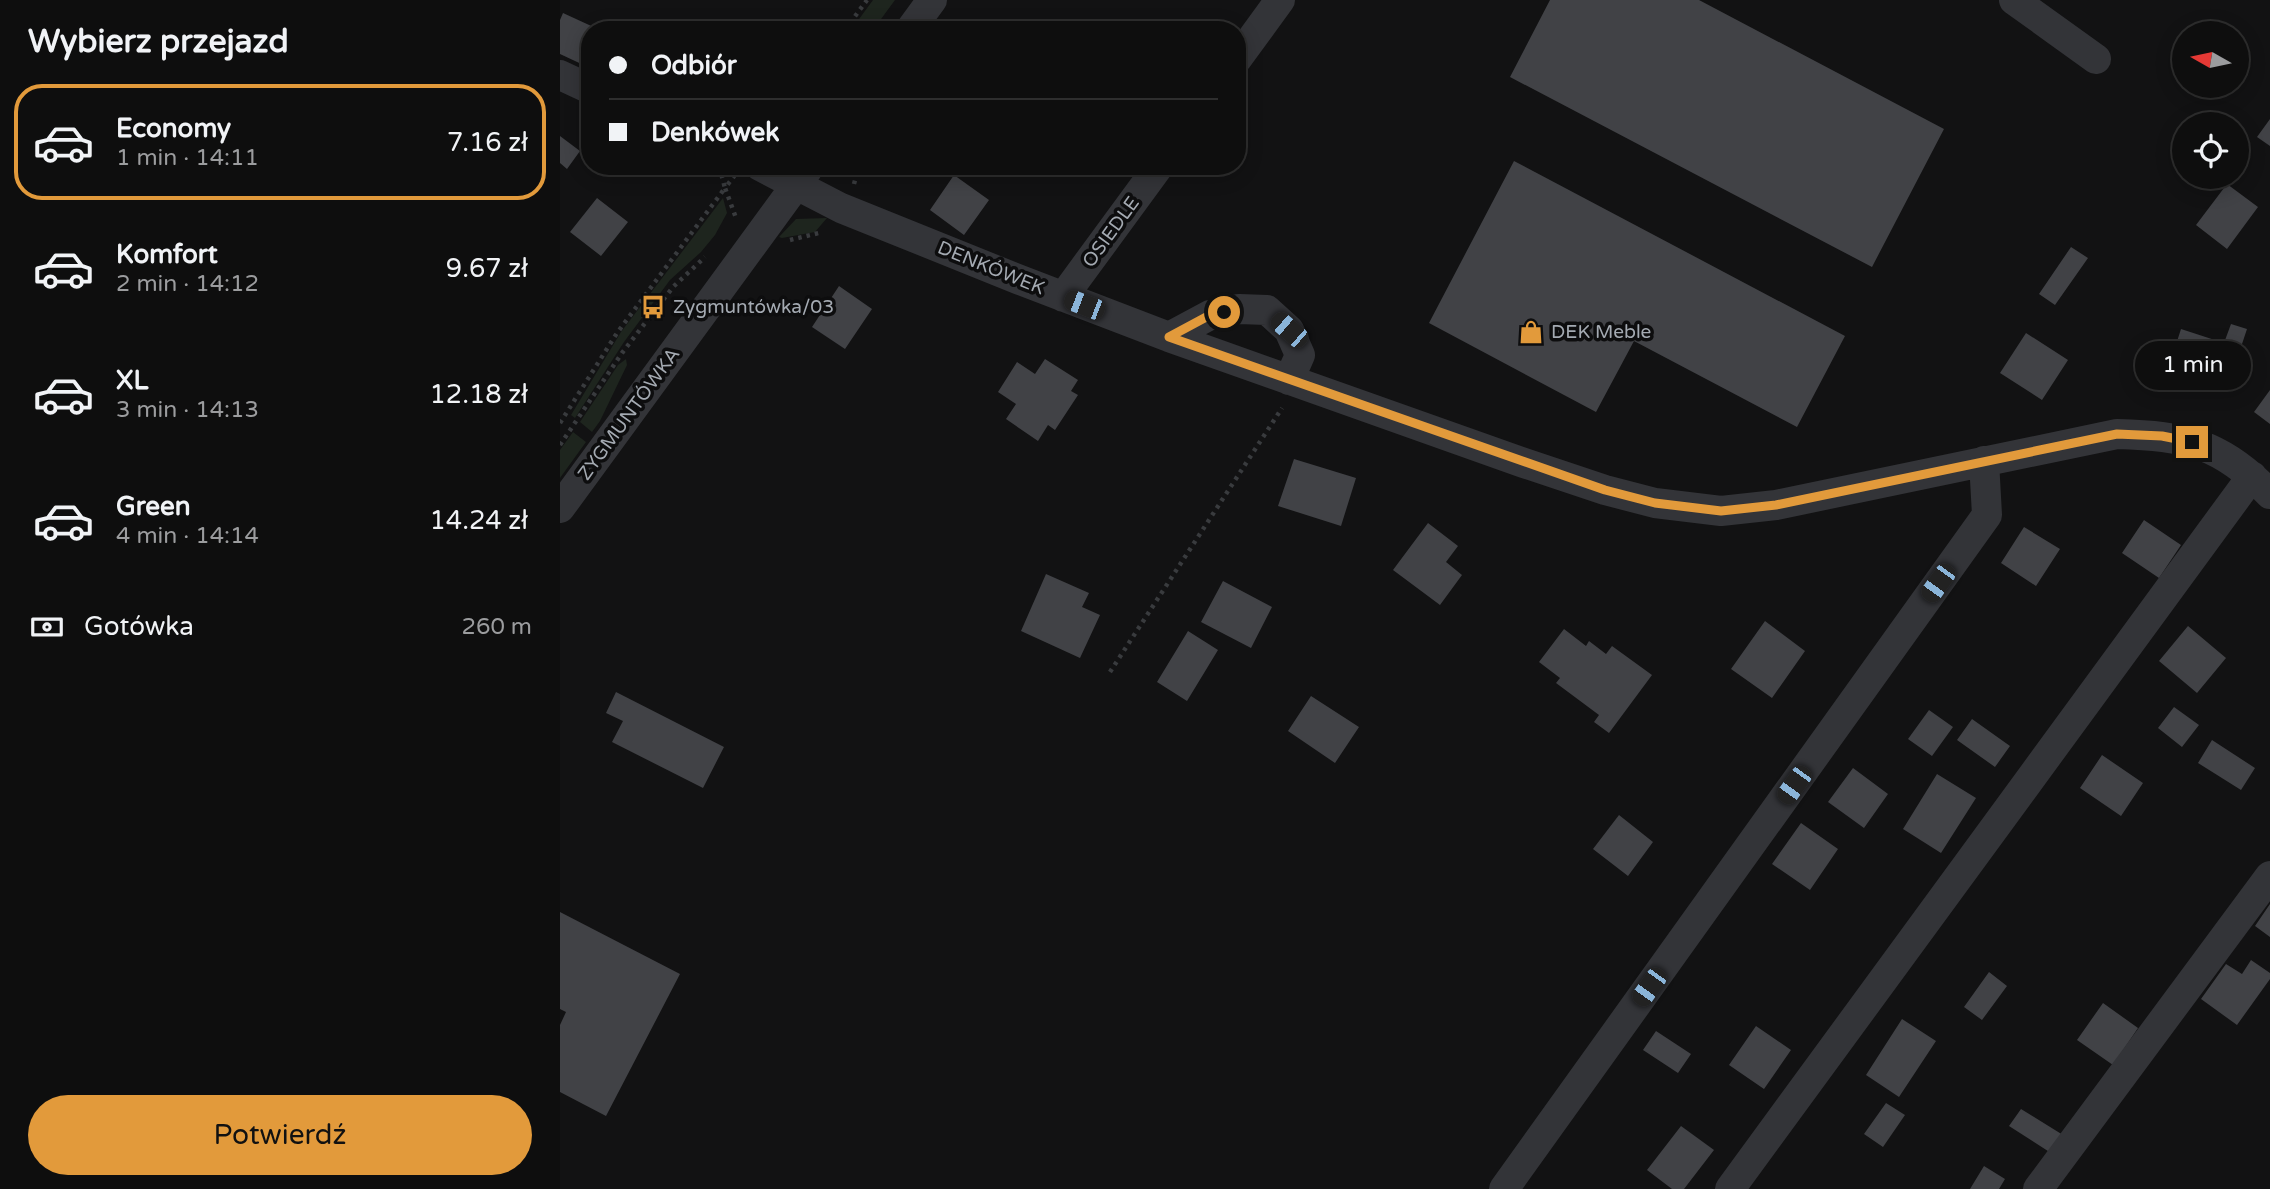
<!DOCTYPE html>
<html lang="pl">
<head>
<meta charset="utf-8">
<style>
  :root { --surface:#0e0e0e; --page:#171717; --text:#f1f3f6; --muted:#9b9c9e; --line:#2e2e2e; --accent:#e29a3b }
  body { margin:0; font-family:"Varela Round",sans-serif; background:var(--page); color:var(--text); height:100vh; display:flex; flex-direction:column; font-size:26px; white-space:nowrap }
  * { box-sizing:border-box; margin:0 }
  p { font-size:23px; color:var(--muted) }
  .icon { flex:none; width:38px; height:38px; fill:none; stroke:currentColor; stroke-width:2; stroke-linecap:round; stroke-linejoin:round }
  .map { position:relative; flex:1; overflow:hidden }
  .sheet { display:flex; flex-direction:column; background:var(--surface); width:560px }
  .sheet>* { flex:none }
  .top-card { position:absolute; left:21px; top:21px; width:665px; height:154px; border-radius:28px; box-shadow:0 4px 18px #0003,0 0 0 2px var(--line); display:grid; align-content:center; height:154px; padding:0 28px; background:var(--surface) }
  .needle { width:46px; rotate:279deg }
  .tools { position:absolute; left:1612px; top:21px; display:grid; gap:14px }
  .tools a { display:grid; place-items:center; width:77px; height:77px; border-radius:50%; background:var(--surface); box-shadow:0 4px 18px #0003,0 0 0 2px var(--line); font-size:35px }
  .end { position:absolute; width:32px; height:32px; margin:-16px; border:9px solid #e29a3b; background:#111; box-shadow:0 0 0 4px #111 }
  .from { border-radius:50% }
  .bubble { position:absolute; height:49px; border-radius:24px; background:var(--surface); box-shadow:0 4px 18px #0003,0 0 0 2px var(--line); font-size:23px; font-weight:600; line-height:49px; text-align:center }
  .car { position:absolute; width:21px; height:42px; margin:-21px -10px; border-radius:9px; box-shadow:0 0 5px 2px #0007; background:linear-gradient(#222 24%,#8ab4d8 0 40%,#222 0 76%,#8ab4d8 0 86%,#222 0) }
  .top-card b { display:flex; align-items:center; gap:24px; height:66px; font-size:26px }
  .top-card b+b { border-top:2px solid var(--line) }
  .top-card i { width:18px; height:18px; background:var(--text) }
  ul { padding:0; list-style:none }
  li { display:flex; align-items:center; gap:21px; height:116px; margin:0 14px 10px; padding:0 14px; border:4px solid transparent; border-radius:28px }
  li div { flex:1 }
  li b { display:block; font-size:26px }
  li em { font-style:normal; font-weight:600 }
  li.selected { border-color:var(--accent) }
  li>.icon { width:63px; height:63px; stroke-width:1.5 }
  h2 { padding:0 28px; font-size:32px; line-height:84px }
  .pay { display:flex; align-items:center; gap:18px; height:77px; padding:0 28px; font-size:26px }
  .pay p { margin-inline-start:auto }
  .action { display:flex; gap:14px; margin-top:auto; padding:14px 28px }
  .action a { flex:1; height:80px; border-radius:42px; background:var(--accent); color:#111; font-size:28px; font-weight:600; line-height:80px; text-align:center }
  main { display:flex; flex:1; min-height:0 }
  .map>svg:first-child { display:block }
  .green { fill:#1e251e }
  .building { fill:#414246 }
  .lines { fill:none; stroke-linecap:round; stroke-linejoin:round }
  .path { stroke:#393b3e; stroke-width:4.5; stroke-dasharray:3.5 5; stroke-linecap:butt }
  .minor { stroke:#333438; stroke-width:30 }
  .route { stroke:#e29a3b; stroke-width:9 }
  .labels { text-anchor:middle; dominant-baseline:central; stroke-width:7; stroke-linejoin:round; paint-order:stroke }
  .street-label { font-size:19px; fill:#a4aab2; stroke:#0d0d0e }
  .poi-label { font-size:19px; fill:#a4aab2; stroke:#0d0d0e; text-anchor:start }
</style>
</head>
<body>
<main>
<section class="sheet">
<h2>Wybierz przejazd</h2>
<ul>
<li class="selected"><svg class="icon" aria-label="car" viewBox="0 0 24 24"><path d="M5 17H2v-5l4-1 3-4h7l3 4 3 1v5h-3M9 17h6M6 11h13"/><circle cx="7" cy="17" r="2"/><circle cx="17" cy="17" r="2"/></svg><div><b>Economy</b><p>1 min · 14:11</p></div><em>7.16 zł</em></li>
<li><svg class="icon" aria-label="car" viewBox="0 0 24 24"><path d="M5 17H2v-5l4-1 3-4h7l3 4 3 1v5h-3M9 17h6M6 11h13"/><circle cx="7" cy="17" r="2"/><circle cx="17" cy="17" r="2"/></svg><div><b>Komfort</b><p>2 min · 14:12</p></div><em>9.67 zł</em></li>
<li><svg class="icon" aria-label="car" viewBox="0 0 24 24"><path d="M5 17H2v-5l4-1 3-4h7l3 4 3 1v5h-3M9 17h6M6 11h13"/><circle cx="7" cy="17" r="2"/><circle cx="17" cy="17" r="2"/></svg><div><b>XL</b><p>3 min · 14:13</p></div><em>12.18 zł</em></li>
<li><svg class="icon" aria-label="car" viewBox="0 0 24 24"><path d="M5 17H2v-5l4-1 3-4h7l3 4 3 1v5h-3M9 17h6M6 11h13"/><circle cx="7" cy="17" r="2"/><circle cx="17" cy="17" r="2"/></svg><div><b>Green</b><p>4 min · 14:14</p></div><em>14.24 zł</em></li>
</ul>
<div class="pay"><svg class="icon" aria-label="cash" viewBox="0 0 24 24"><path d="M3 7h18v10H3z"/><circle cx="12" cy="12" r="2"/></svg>Gotówka<p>260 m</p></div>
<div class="action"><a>Potwierdź</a></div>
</section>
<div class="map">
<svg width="1710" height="1189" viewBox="0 0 1710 1189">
  <rect width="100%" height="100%" fill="#121213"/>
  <!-- green -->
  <path class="green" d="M313 0H335L313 30H291Z
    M163 198 167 213 155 235 141 252 110 280 64 342 15 418 11 415 61 332Z
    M267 218 255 232 222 238 219 237 236 219Z
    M66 359 67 365 40 421 32 432 20 422 58 365Z
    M13 432 26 442 0 478V450Z"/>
  <!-- building -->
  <path class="building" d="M990 0H1139L1384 129 1312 267 950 77Z
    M3 13 40 30H30V68L0 54V20Z
    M1710 119V146L1697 137Z
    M0 136 20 151 7 169 0 163Z
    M954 161 1285 336 1237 427 1074 341 1036 412 869 323Z
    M394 175 429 200 404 235 370 210Z
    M1667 184 1698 207 1667 249 1636 225Z
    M37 198 68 222 41 256 10 232Z
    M1511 247 1528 258 1495 305 1479 294Z
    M279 286 312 309 285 349 252 327Z
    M1671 324 1687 329 1666 392 1634 381 1636 375 1609 366 1621 329 1664 343Z
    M1466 333 1508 360 1482 400 1440 373Z
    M485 359 518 380 511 391 518 395 495 430 488 425 478 441 446 419 456 404 438 392 457 362 475 374Z
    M1710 390V424L1694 412Z
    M734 459 796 478 781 526 718 506Z
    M1584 520 1621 545 1599 578 1562 553Z
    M868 523 898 546 886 562 902 575 880 605 833 570Z
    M1464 527 1500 549 1476 586 1441 563Z
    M486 574 529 593 522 607 540 615 520 658 461 631Z
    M663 581 712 607 691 648 641 622Z
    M1205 621 1245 651 1212 698 1171 669Z
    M1628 626 1666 658 1637 693 1599 661Z
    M1004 629 1026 646 1029 641 1046 654 1052 646 1092 675 1049 733 1034 722 1039 715 996 683 1000 678 979 662Z
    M628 631 658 650 627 701 597 682Z
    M56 692 164 747 143 788 52 742 63 721 46 713Z
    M751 696 799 727 775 763 728 731Z
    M1614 707 1639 725 1622 747 1598 728Z
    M1369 710 1393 727 1372 756 1348 739Z
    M1412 719 1450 746 1435 767 1397 740Z
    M1652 740 1695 768 1681 790 1638 763Z
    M1542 755 1583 783 1561 816 1520 788Z
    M1293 768 1328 794 1304 828 1268 802Z
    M1377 774 1416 798 1381 853 1343 829Z
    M1059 815 1093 842 1068 876 1033 849Z
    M1241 823 1278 849 1250 890 1212 864Z
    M1710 904V937L1695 926Z
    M0 912 120 974 46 1116 0 1092V1025L6 1012 0 1009Z
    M1691 960 1710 973V979L1677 1025 1641 999 1666 964 1682 974Z
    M1429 972 1447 986 1422 1020 1404 1007Z
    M1543 1003 1578 1028 1553 1065 1517 1040Z
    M1342 1019 1376 1041 1339 1097 1306 1075Z
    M1196 1026 1231 1050 1204 1089 1169 1065Z
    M1096 1031 1131 1054 1118 1073 1083 1050Z
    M1326 1103 1345 1115 1323 1147 1304 1134Z
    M1461 1109 1503 1135 1491 1153 1449 1126Z
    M1121 1126 1154 1150 1124 1189H1112L1087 1170Z
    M1424 1166 1445 1179 1439 1189H1410Z"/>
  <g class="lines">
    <!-- path -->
    <path class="path" d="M285 30 307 0
      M175 175 165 188 176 218
      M294 184 299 166
      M230 240 263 232
      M0 423 57 333 165 188 159 166
      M0 445 62 353 113 287 145 257
      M550 672 722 408"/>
    <!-- minor -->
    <path class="minor" d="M1454 0 1536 59
      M350 30 372 0
      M677 59 720 0
      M0 75 30 89
      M200 166 281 208 460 280 609 337 964 463 1045 490 1095 503 1161 511 1216 505 1557 434C1626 436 1661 443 1710 494
      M503 297 599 166
      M609 337 650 315 679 309 707 310 729 330 740 355 729 380
      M0 508 250 166
      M944 1189 1427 515 1424 461
      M1170 1189 1692 476
      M1478 1189 1710 876"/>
  </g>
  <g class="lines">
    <!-- route -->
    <path class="route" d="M664 312 650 315 609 337 1045 490 1095 503 1161 511 1216 505 1557 434 1602 436 1632 442"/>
  </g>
  <!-- icons -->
  <defs>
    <g id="bus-bare" transform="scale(1.89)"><path d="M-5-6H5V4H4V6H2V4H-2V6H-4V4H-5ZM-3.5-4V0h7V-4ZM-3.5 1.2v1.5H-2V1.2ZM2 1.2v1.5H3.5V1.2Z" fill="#e29a3b" stroke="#0d0d0e" stroke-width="2.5" paint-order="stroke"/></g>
    <g id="shop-bare" transform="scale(1.89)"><path d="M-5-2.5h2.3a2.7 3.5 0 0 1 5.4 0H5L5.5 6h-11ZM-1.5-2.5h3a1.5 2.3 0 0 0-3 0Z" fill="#e29a3b" stroke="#0d0d0e" stroke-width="2.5" paint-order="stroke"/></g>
  </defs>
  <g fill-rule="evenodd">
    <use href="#bus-bare" x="93" y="307"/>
    <use href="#shop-bare" x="971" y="332"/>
  </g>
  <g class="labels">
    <!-- street labels -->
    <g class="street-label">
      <text transform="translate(551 232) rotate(-54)">OSIEDLE</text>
      <text transform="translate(431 268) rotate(22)">DENKÓWEK</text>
      <text transform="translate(69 414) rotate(-54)">ZYGMUNTÓWKA</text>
    </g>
    <!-- poi labels -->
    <g class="poi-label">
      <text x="113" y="307">Zygmuntówka/03</text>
      <text x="991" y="332">DEK Meble</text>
    </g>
  </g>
</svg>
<div class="tools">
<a><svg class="needle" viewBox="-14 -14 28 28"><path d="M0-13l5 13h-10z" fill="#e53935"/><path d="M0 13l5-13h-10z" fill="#9b9c9e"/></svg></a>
<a><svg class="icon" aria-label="locate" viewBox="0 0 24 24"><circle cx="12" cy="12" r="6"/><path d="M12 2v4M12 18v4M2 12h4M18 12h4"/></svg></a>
</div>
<i class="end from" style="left:664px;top:312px"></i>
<i class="end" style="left:1632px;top:442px"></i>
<div class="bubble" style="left:1575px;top:341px;width:116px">1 min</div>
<i class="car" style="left:524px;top:305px;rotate:291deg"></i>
<i class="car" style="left:729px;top:330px;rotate:311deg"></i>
<i class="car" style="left:1378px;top:583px;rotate:216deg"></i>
<i class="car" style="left:1234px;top:785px;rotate:216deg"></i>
<i class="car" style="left:1089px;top:987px;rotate:216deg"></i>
<div class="top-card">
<b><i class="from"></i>Odbiór</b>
<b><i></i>Denkówek</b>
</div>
</div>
</main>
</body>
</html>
